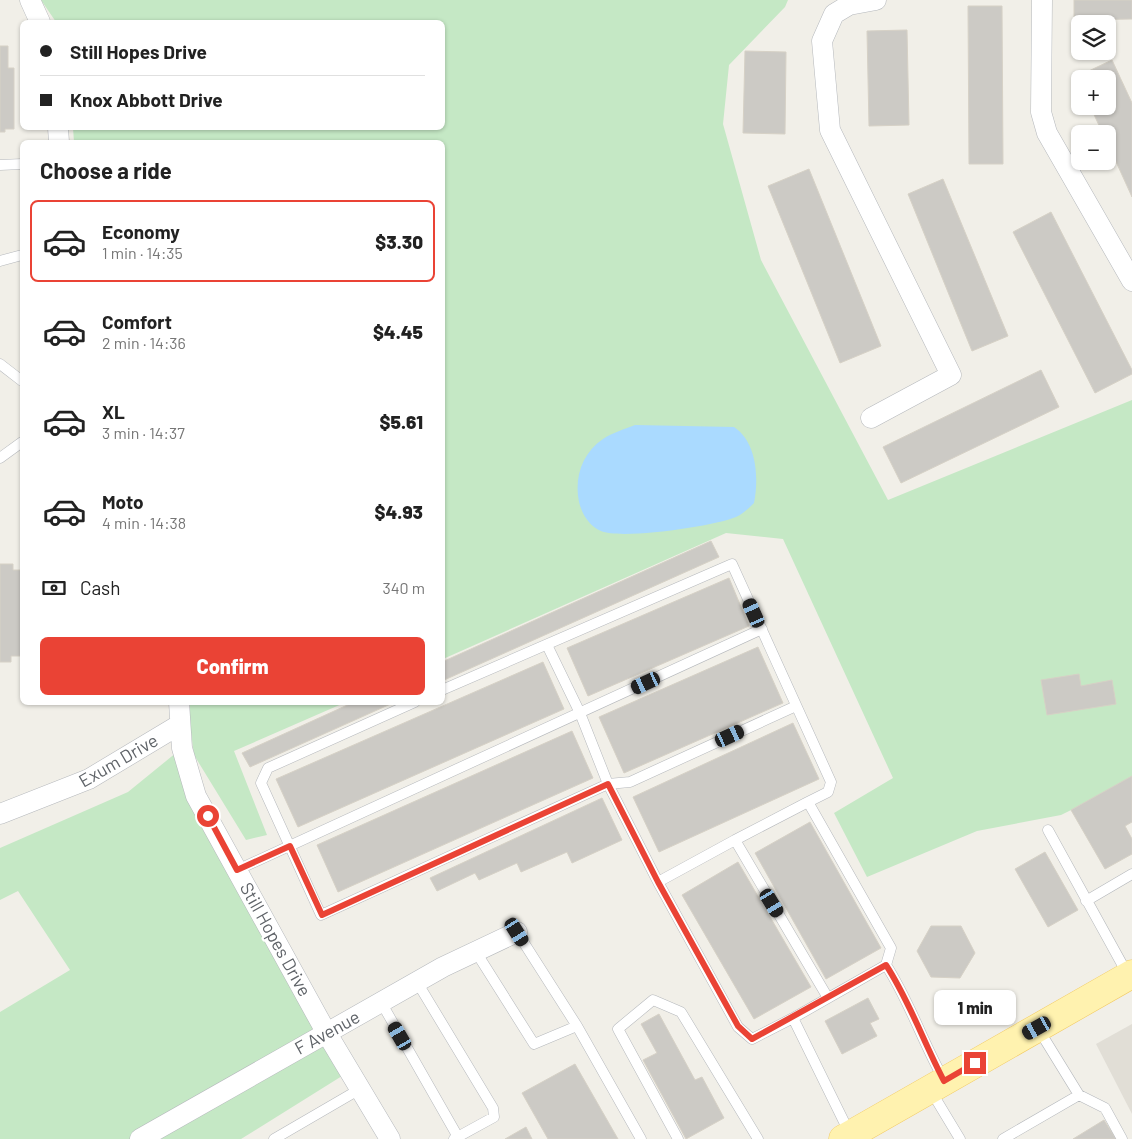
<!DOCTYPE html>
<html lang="en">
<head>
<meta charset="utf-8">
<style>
  :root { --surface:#fff; --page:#f6f6f6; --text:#222; --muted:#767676; --line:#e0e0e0; --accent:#ea4335 }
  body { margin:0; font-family:Barlow,sans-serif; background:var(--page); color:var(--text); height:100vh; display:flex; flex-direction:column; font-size:19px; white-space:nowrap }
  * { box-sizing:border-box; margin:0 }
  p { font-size:16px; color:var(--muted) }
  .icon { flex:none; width:28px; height:28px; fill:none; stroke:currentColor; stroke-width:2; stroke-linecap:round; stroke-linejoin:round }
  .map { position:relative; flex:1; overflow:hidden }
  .drawer { position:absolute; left:20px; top:140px; width:425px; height:565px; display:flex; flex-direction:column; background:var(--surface); border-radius:8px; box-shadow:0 1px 4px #0004 }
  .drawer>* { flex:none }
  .banner { position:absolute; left:20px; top:20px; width:425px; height:110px; border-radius:8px; box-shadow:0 1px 4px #0004; display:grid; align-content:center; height:110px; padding:0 20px; background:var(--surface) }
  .buttons { position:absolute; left:1071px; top:15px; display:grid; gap:10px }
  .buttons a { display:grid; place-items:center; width:45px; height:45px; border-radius:8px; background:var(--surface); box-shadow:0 1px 4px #0004; font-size:25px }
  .end { position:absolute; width:22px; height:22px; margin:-11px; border:6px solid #ea4335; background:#fff; box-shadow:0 0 0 2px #fff }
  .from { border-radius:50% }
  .bubble { position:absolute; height:35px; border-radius:8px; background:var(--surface); box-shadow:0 1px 4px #0004; font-size:16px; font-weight:800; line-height:35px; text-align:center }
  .car { position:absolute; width:15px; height:30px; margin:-15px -8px; border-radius:6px; box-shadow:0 0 4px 1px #0007; background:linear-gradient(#222 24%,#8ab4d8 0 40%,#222 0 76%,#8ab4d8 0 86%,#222 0) }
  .banner b { display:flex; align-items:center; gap:18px; height:48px; font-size:19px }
  .banner b+b { border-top:1px solid var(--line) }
  .banner i { width:12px; height:12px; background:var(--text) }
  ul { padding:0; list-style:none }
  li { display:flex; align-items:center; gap:15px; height:82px; margin:0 10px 8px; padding:0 10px; border:2px solid transparent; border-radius:8px }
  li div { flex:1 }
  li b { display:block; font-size:19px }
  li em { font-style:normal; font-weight:800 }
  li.selected { border-color:var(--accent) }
  li>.icon { width:45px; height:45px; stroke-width:1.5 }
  h2 { padding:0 20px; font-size:22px; line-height:60px }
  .pay { display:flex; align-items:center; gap:12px; height:55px; padding:0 20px; font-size:19px }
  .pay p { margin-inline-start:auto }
  .button { display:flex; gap:10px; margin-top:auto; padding:10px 20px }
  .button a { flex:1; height:58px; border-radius:8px; background:var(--accent); color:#fff; font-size:20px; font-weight:800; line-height:58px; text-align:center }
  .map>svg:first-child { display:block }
  .education { fill:#e1ded6 }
  .green { fill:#c5e8c5 }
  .water { fill:#aadaff }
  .building { fill:#cccac5; stroke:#d6d1c6 }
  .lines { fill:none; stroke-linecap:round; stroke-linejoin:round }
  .lane-casing { stroke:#b5b8bc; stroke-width:11 }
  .street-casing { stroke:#b5b8bc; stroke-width:21 }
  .primary-casing { stroke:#f2c960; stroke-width:29 }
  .lane { stroke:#fff; stroke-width:10 }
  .street { stroke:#fff; stroke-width:20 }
  .primary { stroke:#fff2af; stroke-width:28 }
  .route { stroke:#ea4335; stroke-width:6 }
  .labels { text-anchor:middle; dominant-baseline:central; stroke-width:4.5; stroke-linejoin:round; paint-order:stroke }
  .street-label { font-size:18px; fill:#5f6368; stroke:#fff }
</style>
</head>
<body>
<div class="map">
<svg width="1132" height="1139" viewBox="0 0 1132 1139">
  <rect width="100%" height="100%" fill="#f1efe8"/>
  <!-- education -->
  <path class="education" d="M1132 1024V1114L1096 1044Z"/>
  <!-- green -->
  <path class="green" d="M41 0H788L785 7 729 65 723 124 761 260 888 500 1132 400V780L1061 815 977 831 867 877 834 813 893 778 783 539 726 533 443 659 442 142H74L73 128H442V22H56Z
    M190 703H344L234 751 267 835 246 840 194 755 189 717Z
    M182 748 350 1071 241 1139H162L157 1129 140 1139H0V1012L70 970 18 891 0 900V848L128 792Z"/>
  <!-- water -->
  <path class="water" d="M635 425 734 427C757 442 759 478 754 503 749 508 743 514 736 517 715 526 621 540 601 531 589 526 582 514 579 502 574 478 582 453 603 439 612 433 625 429 635 425Z"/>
  <!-- building -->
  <path class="building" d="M1074 0H1132V19L1074 20Z
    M968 6H1002L1003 164H969Z
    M907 30 909 125 869 126 867 31Z
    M0 46H8V68H14V129H5V132H0Z
    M745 51 786 52 785 134 743 133Z
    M1112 60 1132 103V197L1108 144V134H1103L1090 106H1108V79H1080V85L1076 77Z
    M809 169 881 346 840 363 768 186Z
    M943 179 1008 336 972 351 908 194Z
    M1051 212 1132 370V374L1095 393 1013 232Z
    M1041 370 1059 407 901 483 883 447Z
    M711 541 719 557 442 681V662Z
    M0 564H13V570H22V656H11V662H0Z
    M729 578 749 626 588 696 567 648Z
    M758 647 783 703 624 773 599 717Z
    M543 662 564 709 298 827 276 779Z
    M1079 674 1081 686 1112 680 1116 704 1047 715 1041 680Z
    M354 702H395L250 767 242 753Z
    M793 723 819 779 659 852 633 797Z
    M572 731 593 778 338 892 317 845Z
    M1132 776V822L1125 826 1132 839V854L1105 869 1071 810Z
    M602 798 622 840 572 863 567 852 521 872 517 863 479 880 475 873 437 891 430 878Z
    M810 822 881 948 826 979 755 853Z
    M1045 852 1078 910 1048 927 1015 869Z
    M738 862 811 987 754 1019 682 895Z
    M931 926H961L975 953 960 978 931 977 917 951Z
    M868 998 879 1019 870 1023 877 1036 842 1054 825 1021Z
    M659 1014 695 1080 702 1077 724 1118 686 1139 643 1060 657 1053 641 1024Z
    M575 1064 618 1139H548L522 1093Z
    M1104 1120 1116 1139H1073Z
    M526 1127 532 1139H505Z"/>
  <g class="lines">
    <!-- lane casing -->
    <g class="lane-casing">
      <path id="lane" d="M0 165 22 164
        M0 261 22 255
        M0 364 22 381
        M0 458 22 442
        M547 645 580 713 608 784 630 782 796 706
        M442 690 732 564 831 782 828 792 808 802
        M415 702 268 768 261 783 321 915 608 784 658 882
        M1048 830 1128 975
        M735 840 658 882 738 1027 752 1039 793 1018
        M237 870 762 629
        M1086 901 1132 874
        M517 932 577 1026 641 1139
        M476 952 534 1044 577 1026
        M417 982 493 1108 494 1117 454 1139
        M828 998 735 840 808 802 891 948 886 965
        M381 1002 458 1137
        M1039 1030 1079 1095 1105 1108 1122 1139
        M931 1091 960 1139
        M850 1134 793 1018 886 965C909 1000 923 1043 944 1080
        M274 1139 360 1089
        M678 1139 618 1029 653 1000 681 1012 758 1139
        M1003 1139 1079 1095"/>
    </g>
    <!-- street casing -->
    <g class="street-casing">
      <path id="street" d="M30 0 40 22
        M1042 0 1041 112 1047 133 1132 281
        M58 128 59 142
        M871 418 951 375 830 130 822 41 834 14 849 5 876 0
        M179 702 182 748 196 796 326 1032 390 1139
        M0 814 89 779 179 725
        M140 1139 443 967 517 932"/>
    </g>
    <!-- primary casing -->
    <g class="primary-casing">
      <path id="primary" d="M843 1139 1132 974"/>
    </g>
    <!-- lane -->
    <use href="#lane" class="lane"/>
    <!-- street -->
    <use href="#street" class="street"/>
    <!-- primary -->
    <use href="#primary" class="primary"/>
  </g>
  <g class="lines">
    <!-- route -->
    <path class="route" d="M208 816 237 870 290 846 322 915 608 784 658 882 738 1026 752 1039 886 965C909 1000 924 1043 944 1081L975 1063"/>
  </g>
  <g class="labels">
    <!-- street labels -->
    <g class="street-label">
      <text transform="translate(118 760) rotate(-30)">Exum Drive</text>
      <text transform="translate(276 939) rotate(61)">Still Hopes Drive</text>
      <text transform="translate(327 1032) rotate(-29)">F Avenue</text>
    </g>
  </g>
</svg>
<div class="buttons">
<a><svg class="icon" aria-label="layers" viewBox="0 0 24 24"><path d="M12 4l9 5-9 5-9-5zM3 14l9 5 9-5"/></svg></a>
<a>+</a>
<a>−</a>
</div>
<i class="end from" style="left:208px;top:816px"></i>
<i class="end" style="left:975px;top:1063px"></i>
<div class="bubble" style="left:934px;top:990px;width:82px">1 min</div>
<i class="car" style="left:754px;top:613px;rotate:336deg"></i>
<i class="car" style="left:646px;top:683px;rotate:245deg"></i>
<i class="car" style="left:730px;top:736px;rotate:65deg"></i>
<i class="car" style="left:772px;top:903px;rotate:149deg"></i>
<i class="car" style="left:517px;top:932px;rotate:148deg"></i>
<i class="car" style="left:1037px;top:1028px;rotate:241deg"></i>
<i class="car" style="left:400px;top:1036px;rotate:330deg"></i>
<div class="banner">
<b><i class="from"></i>Still Hopes Drive</b>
<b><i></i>Knox Abbott Drive</b>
</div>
<section class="drawer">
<h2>Choose a ride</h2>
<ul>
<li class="selected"><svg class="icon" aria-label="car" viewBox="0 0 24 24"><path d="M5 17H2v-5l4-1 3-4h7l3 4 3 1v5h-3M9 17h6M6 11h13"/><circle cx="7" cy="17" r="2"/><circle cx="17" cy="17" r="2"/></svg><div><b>Economy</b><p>1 min · 14:35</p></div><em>$3.30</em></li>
<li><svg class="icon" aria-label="car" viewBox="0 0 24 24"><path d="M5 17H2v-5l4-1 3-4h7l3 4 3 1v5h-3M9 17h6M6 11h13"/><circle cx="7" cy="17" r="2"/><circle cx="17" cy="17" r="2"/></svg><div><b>Comfort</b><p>2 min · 14:36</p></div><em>$4.45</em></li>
<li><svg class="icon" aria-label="car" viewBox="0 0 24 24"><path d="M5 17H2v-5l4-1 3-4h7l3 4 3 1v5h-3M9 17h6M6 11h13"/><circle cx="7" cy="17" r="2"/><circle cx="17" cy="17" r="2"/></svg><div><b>XL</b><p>3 min · 14:37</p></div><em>$5.61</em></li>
<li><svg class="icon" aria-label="car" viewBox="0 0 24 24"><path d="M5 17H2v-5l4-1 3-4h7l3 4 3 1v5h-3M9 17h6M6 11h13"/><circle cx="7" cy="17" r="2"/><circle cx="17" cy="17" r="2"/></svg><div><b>Moto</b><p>4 min · 14:38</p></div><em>$4.93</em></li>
</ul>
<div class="pay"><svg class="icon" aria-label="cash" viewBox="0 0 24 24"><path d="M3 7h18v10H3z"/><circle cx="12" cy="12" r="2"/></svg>Cash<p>340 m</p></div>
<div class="button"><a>Confirm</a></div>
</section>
</div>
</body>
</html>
